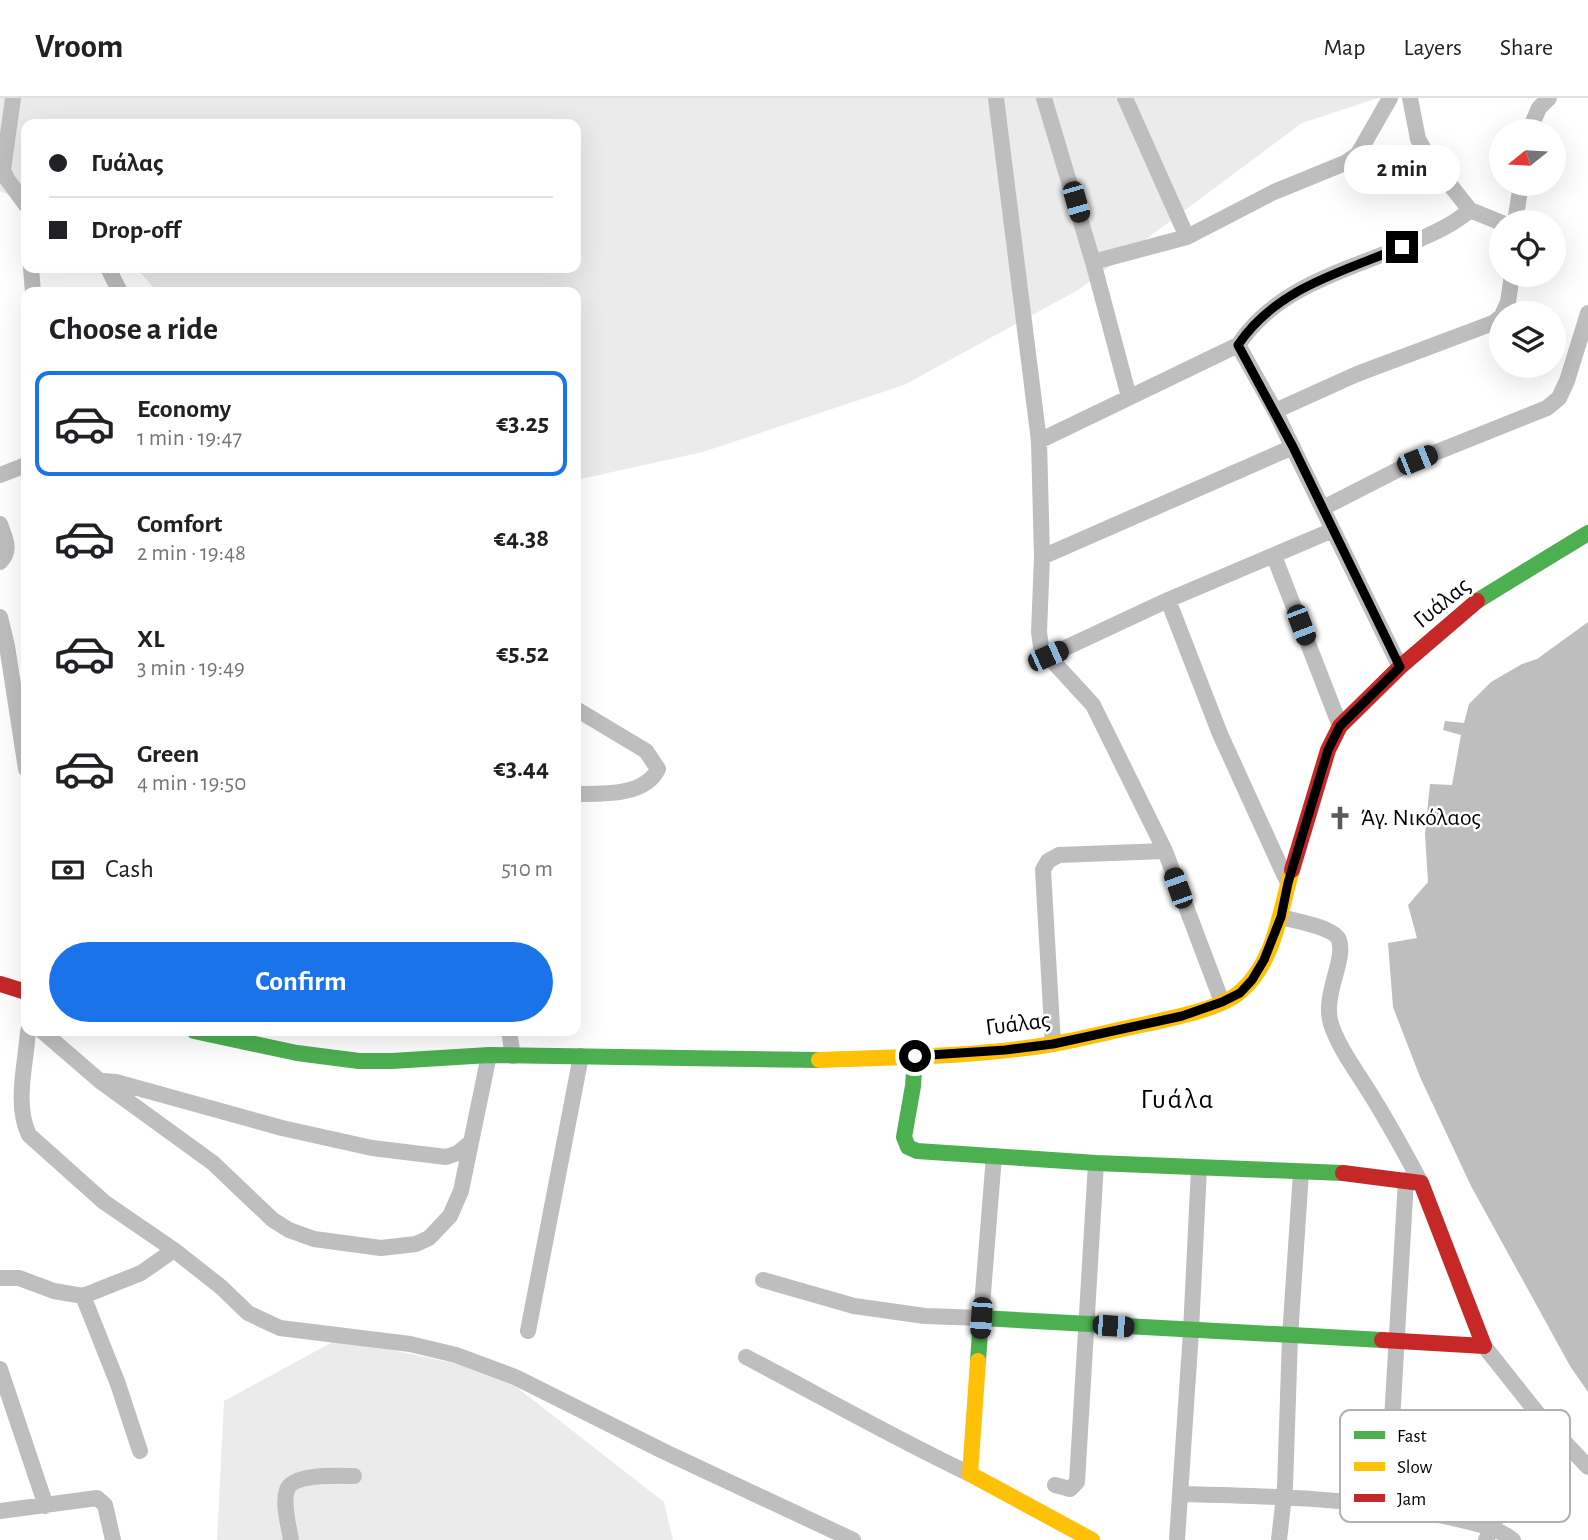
<!DOCTYPE html>
<html lang="en">
<head>
<meta charset="utf-8">
<style>
  :root { --surface:#fff; --page:#f6f6f6; --text:#202124; --muted:#757577; --line:#e0e0e0; --accent:#1a73e8 }
  body { margin:0; font-family:"Alegreya Sans",sans-serif; background:var(--page); color:var(--text); height:100vh; display:flex; flex-direction:column; font-size:26px; white-space:nowrap }
  * { box-sizing:border-box; margin:0 }
  p { font-size:23px; color:var(--muted) }
  .icon { flex:none; width:38px; height:38px; fill:none; stroke:currentColor; stroke-width:2; stroke-linecap:round; stroke-linejoin:round }
  .map { position:relative; flex:1; overflow:hidden }
  .drawer { position:absolute; left:21px; top:189px; width:560px; height:749px; display:flex; flex-direction:column; background:var(--surface); border-radius:14px; box-shadow:0 7px 28px #0002 }
  .drawer>* { flex:none }
  .guide { position:absolute; left:21px; top:21px; width:560px; height:154px; border-radius:14px; box-shadow:0 7px 28px #0002; display:grid; align-content:center; height:154px; padding:0 28px; background:var(--surface) }
  .needle { width:46px; rotate:252deg }
  .tools { position:absolute; left:1489px; top:21px; display:grid; gap:14px }
  .tools a { display:grid; place-items:center; width:77px; height:77px; border-radius:50%; background:var(--surface); box-shadow:0 7px 28px #0002; font-size:35px }
  .end { position:absolute; width:32px; height:32px; margin:-16px; border:9px solid #000; background:#fff; box-shadow:0 0 0 4px #fff }
  .from { border-radius:50% }
  .bubble { position:absolute; height:49px; border-radius:24px; background:var(--surface); box-shadow:0 7px 28px #0002; font-size:23px; font-weight:700; line-height:49px; text-align:center }
  .car { position:absolute; width:21px; height:42px; margin:-21px -10px; border-radius:9px; box-shadow:0 0 5px 2px #0007; background:linear-gradient(#222 24%,#8ab4d8 0 40%,#222 0 76%,#8ab4d8 0 86%,#222 0) }
  .guide b { display:flex; align-items:center; gap:24px; height:66px; font-size:26px }
  .guide b+b { border-top:2px solid var(--line) }
  .guide i { width:18px; height:18px; background:var(--text) }
  ul { padding:0; list-style:none }
  li { display:flex; align-items:center; gap:21px; height:105px; margin:0 14px 10px; padding:0 14px; border:4px solid transparent; border-radius:14px }
  li div { flex:1 }
  li b { display:block; font-size:26px }
  li em { font-style:normal; font-weight:700 }
  li.on { border-color:var(--accent) }
  li>.icon { width:63px; height:63px; stroke-width:1.5 }
  h2 { padding:0 28px; font-size:32px; line-height:84px }
  .pay { display:flex; align-items:center; gap:18px; height:77px; padding:0 28px; font-size:26px }
  .pay p { margin-inline-start:auto }
  .cta { display:flex; gap:14px; margin-top:auto; padding:14px 28px }
  .cta a { flex:1; height:80px; border-radius:42px; background:var(--accent); color:#fff; font-size:28px; font-weight:700; line-height:80px; text-align:center }
  header { display:flex; align-items:center; gap:42px; box-sizing:border-box; height:98px; padding:0 35px; background:var(--surface); border-bottom:2px solid var(--line) }
  header strong { font-size:33px }
  nav { display:flex; gap:38px; margin-inline-start:auto; font-size:24px }
  .map>svg:first-child { display:block }
  .green { fill:#ebebeb }
  .water { fill:#bebebe }
  .lines { fill:none; stroke-linecap:round; stroke-linejoin:round }
  .street { stroke:#bebebe; stroke-width:16 }
  .fast { stroke:#4caf50; stroke-width:16 }
  .slow { stroke:#ffc107; stroke-width:16 }
  .jam { stroke:#c62828; stroke-width:16 }
  .route { stroke:#000; stroke-width:9 }
  .labels { text-anchor:middle; dominant-baseline:central; stroke-width:5; stroke-linejoin:round; paint-order:stroke }
  .street-label { font-size:24px; fill:#000; stroke:#fff }
  .poi-label { font-size:24px; fill:#000; stroke:#fff; text-anchor:start }
  .quarter-label { font-size:28px; letter-spacing:2px; fill:#000; stroke:#fff }
  .key { fill:#fff; stroke:#b2b2b2; stroke-width:2 }
  .key-label { font-size:19px; fill:#000 }
</style>
</head>
<body>
<header>
<strong>Vroom</strong>
<nav><a>Map</a><a>Layers</a><a>Share</a></nav>
</header>
<div class="map">
<svg width="1588" height="1442" viewBox="0 0 1588 1442">
  <rect width="100%" height="100%" fill="#fff"/>
  <!-- green -->
  <path class="green" d="M0 0H1378L1302 25 1078 192 904 287 703 354 576 382V194H158L136 170H576V26H26V105L0 93Z
    M338 1241 497 1274 664 1404 673 1442H217L224 1303Z"/>
  <!-- water -->
  <path class="water" d="M1588 524V1294L1570 1268 1471 1088 1420 979 1393 909 1388 845 1417 840 1408 807 1428 784 1425 736 1430 686 1452 687 1461 637 1443 632 1445 623 1464 625 1469 606 1491 584 1522 566 1537 561Z"/>
  <g class="lines">
    <!-- street -->
    <path class="street" d="M13 0 3 72 7 81 26 107
      M996 0 1039 343 1042 459 1039 534 1041 549 1048 558 1168 502 1333 432 1400 569
      M1044 0 1093 164 1187 139 1274 94 1345 65 1358 56 1390 0
      M1125 0 1187 139
      M1410 0 1418 41 1428 59 1470 112
      M1529 33 1539 10 1549 0
      M1515 124 1521 86
      M1093 164 1129 299
      M31 170 33 194
      M108 170 120 194
      M1503 215 1508 204 1512 177
      M1238 247C1279 185 1354 171 1418 142 1436 134 1454 126 1470 112L1502 125
      M1275 313 1357 276 1493 225 1502 218
      M1039 343 1238 247 1275 313 1333 432
      M0 377 26 367
      M1323 410 1417 362 1547 310 1559 300 1567 283 1588 215
      M0 426C5 441 12 452 0 464
      M1274 458 1340 628
      M1042 459 1293 349
      M1168 502 1220 636 1288 785
      M0 519 7 548 26 671
      M1048 558 1093 607 1165 753 1222 904
      M576 611 646 653 658 671C645 698 603 696 576 696
      M1281 819C1295 823 1334 829 1339 842 1346 863 1322 897 1331 926 1339 950 1355 971 1368 992 1387 1022 1404 1053 1421 1085
      M28 933C26 966 14 1006 29 1037L104 1104 174 1152 221 1189 248 1215 280 1230 410 1246 456 1257 515 1279 663 1353 853 1442
      M42 933 100 983 213 1065 273 1122 289 1132 314 1141 381 1150 416 1146 429 1140 450 1118 461 1093 489 957
      M509 933 513 958
      M1053 946 1043 772 1048 763 1059 757 1165 753
      M104 983 116 984 282 1030 372 1050 446 1059 458 1055 470 1045
      M0 1180H19L54 1193 83 1198 141 1175 174 1152
      M763 1182 854 1208 925 1218 981 1220 994 1058
      M83 1198 118 1286 140 1353
      M528 1233 581 958
      M1484 1248 1538 1316 1588 1369
      M746 1259C821 1298 894 1340 970 1376
      M0 1271 46 1408
      M1055 1387 1070 1391 1077 1384 1096 1065
      M1180 1396C1270 1398 1360 1400 1448 1419 1470 1424 1495 1428 1513 1442
      M1387 1408 1406 1082
      M0 1413 97 1400 105 1407 113 1442
      M291 1442C289 1428 282 1406 287 1392 293 1375 339 1378 354 1378
      M1177 1442 1191 1233 1199 1070
      M1279 1442 1285 1389 1290 1239 1301 1074
      M1486 1442 1516 1380 1538 1316"/>
    <!-- fast -->
    <path class="fast" d="M1477 503 1588 435
      M194 933 297 955 359 963H392L489 957 819 962
      M915 958 913 988 904 1039 908 1049 917 1053 1096 1065 1343 1075
      M978 1263 981 1220 1382 1242"/>
    <!-- slow -->
    <path class="slow" d="M819 962C897 959 976 959 1053 946 1084 941 1115 932 1146 926 1172 920 1222 911 1241 893 1275 864 1280 812 1292 772
      M978 1263 970 1376 1092 1442"/>
    <!-- jam -->
    <path class="jam" d="M1292 772 1328 652 1340 628 1400 569 1477 503
      M0 886 26 894
      M1343 1075 1421 1085 1484 1248 1382 1242"/>
  </g>
  <g class="lines">
    <!-- route -->
    <path class="route" d="M915 958 1005 952 1053 946 1182 918 1222 904 1240 895 1252 882 1264 862 1281 819 1288 785 1328 652 1340 628 1400 569 1293 349 1238 247C1276 190 1342 174 1402 149"/>
  </g>
  <!-- icons -->
  <defs>
    <g id="church-bare" transform="scale(1.89)"><path d="M-1.2-6h2.4v3.5h3.3v2.4h-3.3V6h-2.4V-.1h-3.3v-2.4h3.3Z" fill="#595959" stroke="#fff" stroke-width="2.5" paint-order="stroke"/></g>
  </defs>
  <g fill-rule="evenodd">
    <use href="#church-bare" x="1340" y="720"/>
  </g>
  <g class="labels">
    <!-- street labels -->
    <g class="street-label">
      <text transform="translate(1442 505) rotate(-39)">Γυάλας</text>
      <text transform="translate(1018 926) rotate(-7)">Γυάλας</text>
    </g>
    <!-- poi labels -->
    <g class="poi-label">
      <text x="1360" y="720">Άγ. Νικόλαος</text>
    </g>
    <!-- quarter labels -->
    <g class="quarter-label">
      <text x="1178" y="1002">Γυάλα</text>
    </g>
  </g>
  <!-- legend -->
  <rect x="1340" y="1312" width="230" height="112" rx="10" class="key"/>
  <rect x="1354" y="1333" width="31" height="8" fill="#4caf50"/>
  <rect x="1354" y="1364" width="31" height="9" fill="#ffc107"/>
  <rect x="1354" y="1396" width="31" height="8" fill="#c62828"/>
  <g class="key-label">
    <text x="1397" y="1344">Fast</text>
    <text x="1397" y="1375">Slow</text>
    <text x="1397" y="1407">Jam</text>
  </g>
</svg>
<div class="tools">
<a><svg class="needle" viewBox="-14 -14 28 28"><path d="M0-13l5 13h-10z" fill="#e53935"/><path d="M0 13l5-13h-10z" fill="#757577"/></svg></a>
<a><svg class="icon" aria-label="locate" viewBox="0 0 24 24"><circle cx="12" cy="12" r="6"/><path d="M12 2v4M12 18v4M2 12h4M18 12h4"/></svg></a>
<a><svg class="icon" aria-label="layers" viewBox="0 0 24 24"><path d="M12 4l9 5-9 5-9-5zM3 14l9 5 9-5"/></svg></a>
</div>
<i class="end from" style="left:915px;top:958px"></i>
<i class="end" style="left:1402px;top:149px"></i>
<div class="bubble" style="left:1344px;top:47px;width:116px">2 min</div>
<i class="car" style="left:1076px;top:104px;rotate:164deg"></i>
<i class="car" style="left:1417px;top:362px;rotate:68deg"></i>
<i class="car" style="left:1301px;top:527px;rotate:159deg"></i>
<i class="car" style="left:1048px;top:558px;rotate:66deg"></i>
<i class="car" style="left:1178px;top:790px;rotate:340deg"></i>
<i class="car" style="left:981px;top:1220px;rotate:184deg"></i>
<i class="car" style="left:1113px;top:1228px;rotate:94deg"></i>
<div class="guide">
<b><i class="from"></i>Γυάλας</b>
<b><i></i>Drop-off</b>
</div>
<section class="drawer">
<h2>Choose a ride</h2>
<ul>
<li class="on"><svg class="icon" aria-label="car" viewBox="0 0 24 24"><path d="M5 17H2v-5l4-1 3-4h7l3 4 3 1v5h-3M9 17h6M6 11h13"/><circle cx="7" cy="17" r="2"/><circle cx="17" cy="17" r="2"/></svg><div><b>Economy</b><p>1 min · 19:47</p></div><em>€3.25</em></li>
<li><svg class="icon" aria-label="car" viewBox="0 0 24 24"><path d="M5 17H2v-5l4-1 3-4h7l3 4 3 1v5h-3M9 17h6M6 11h13"/><circle cx="7" cy="17" r="2"/><circle cx="17" cy="17" r="2"/></svg><div><b>Comfort</b><p>2 min · 19:48</p></div><em>€4.38</em></li>
<li><svg class="icon" aria-label="car" viewBox="0 0 24 24"><path d="M5 17H2v-5l4-1 3-4h7l3 4 3 1v5h-3M9 17h6M6 11h13"/><circle cx="7" cy="17" r="2"/><circle cx="17" cy="17" r="2"/></svg><div><b>XL</b><p>3 min · 19:49</p></div><em>€5.52</em></li>
<li><svg class="icon" aria-label="car" viewBox="0 0 24 24"><path d="M5 17H2v-5l4-1 3-4h7l3 4 3 1v5h-3M9 17h6M6 11h13"/><circle cx="7" cy="17" r="2"/><circle cx="17" cy="17" r="2"/></svg><div><b>Green</b><p>4 min · 19:50</p></div><em>€3.44</em></li>
</ul>
<div class="pay"><svg class="icon" aria-label="cash" viewBox="0 0 24 24"><path d="M3 7h18v10H3z"/><circle cx="12" cy="12" r="2"/></svg>Cash<p>510 m</p></div>
<div class="cta"><a>Confirm</a></div>
</section>
</div>
</body>
</html>
